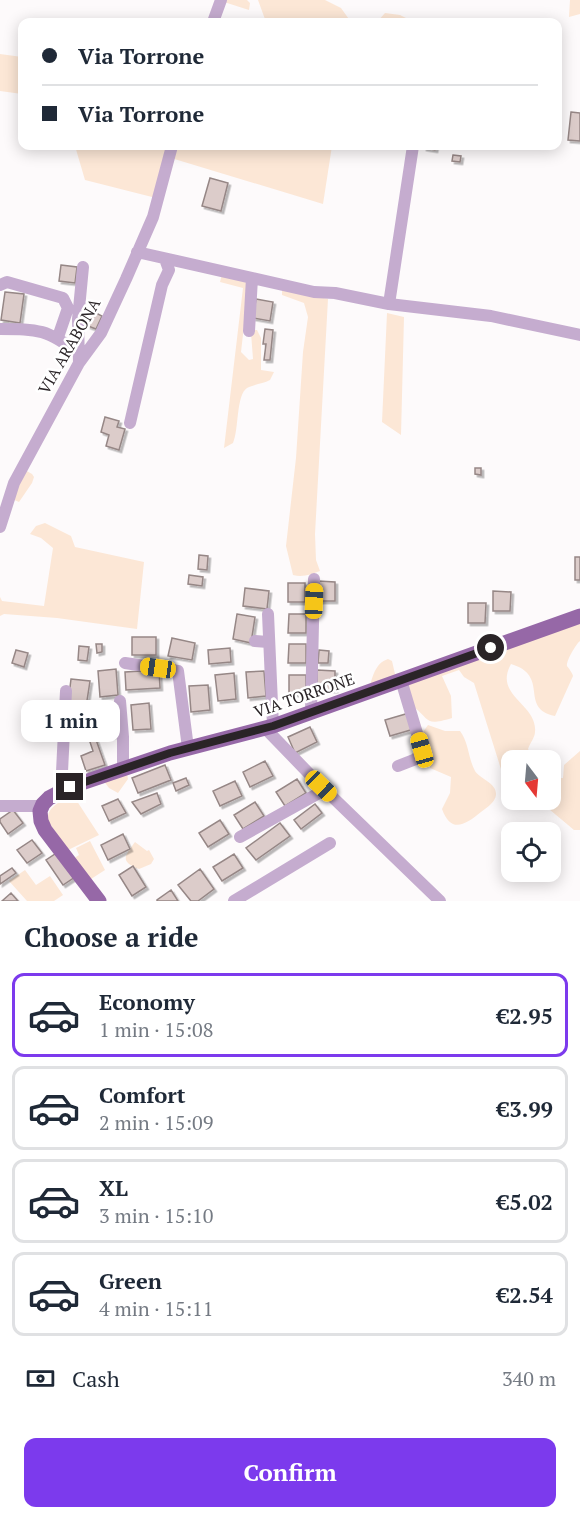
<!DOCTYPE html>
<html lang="en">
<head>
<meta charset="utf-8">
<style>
  :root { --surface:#fff; --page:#f6f6f7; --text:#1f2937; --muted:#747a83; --line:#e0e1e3; --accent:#7c3aed }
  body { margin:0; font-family:"PT Serif",serif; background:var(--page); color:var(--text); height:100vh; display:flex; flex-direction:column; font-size:22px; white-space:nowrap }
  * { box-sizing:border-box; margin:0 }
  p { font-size:20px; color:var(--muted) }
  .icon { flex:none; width:33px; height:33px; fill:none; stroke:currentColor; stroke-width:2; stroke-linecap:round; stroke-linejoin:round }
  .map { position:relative; height:901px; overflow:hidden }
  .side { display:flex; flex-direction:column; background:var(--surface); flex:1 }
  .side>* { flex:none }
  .hud { position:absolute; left:18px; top:18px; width:544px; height:132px; border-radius:12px; box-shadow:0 3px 15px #0003; display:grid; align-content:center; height:132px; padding:0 24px; background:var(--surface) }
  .needle { width:39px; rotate:164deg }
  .tools { position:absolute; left:501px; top:750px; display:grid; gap:12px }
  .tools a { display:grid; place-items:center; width:60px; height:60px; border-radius:12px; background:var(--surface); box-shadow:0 3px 15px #0003; font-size:30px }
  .end { position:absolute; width:27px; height:27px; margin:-14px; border:8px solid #2a2427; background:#fff; box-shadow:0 0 0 3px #fff }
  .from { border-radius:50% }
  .bubble { position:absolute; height:42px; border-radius:12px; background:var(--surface); box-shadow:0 3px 15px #0003; font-size:20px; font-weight:700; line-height:42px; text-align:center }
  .car { position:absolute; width:18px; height:36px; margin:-18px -9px; border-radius:8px; box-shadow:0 0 4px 2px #0007; background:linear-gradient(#f5c518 24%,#345 0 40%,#f5c518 0 76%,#345 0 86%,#f5c518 0) }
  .hud b { display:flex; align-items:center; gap:21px; height:57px; font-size:22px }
  .hud b+b { border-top:2px solid var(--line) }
  .hud i { width:15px; height:15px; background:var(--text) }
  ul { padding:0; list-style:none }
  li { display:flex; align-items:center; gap:18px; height:84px; margin:0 12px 9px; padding:0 12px; border:3px solid var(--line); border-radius:12px }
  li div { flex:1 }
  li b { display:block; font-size:22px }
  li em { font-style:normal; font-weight:700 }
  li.selected { border-color:var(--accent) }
  li>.icon { width:54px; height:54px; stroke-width:1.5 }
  h2 { padding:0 24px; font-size:27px; line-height:72px }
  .pay { display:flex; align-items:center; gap:15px; height:66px; padding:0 24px; font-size:22px }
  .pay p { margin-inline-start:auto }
  .action { display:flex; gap:12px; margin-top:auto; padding:12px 24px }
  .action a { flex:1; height:69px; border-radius:12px; background:var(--accent); color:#fff; font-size:24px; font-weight:700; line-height:69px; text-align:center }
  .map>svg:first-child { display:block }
  .green { fill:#fce7d6 }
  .building { fill:#dcccca; stroke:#968786; stroke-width:1.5; filter:url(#shadow) }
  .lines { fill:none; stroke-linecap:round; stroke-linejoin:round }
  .minor { stroke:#c5accf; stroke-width:12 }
  .major { stroke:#9668a7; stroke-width:15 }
  .route { stroke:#2a2427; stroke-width:8 }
  .labels { text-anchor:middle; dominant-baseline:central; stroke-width:5; stroke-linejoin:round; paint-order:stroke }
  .street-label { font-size:16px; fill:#2a2427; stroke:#fff }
</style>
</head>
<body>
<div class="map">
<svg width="580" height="901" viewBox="0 0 580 901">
  <defs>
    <filter id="shadow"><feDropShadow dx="2.5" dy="2.5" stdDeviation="0" flood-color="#0004"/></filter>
  </defs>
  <rect width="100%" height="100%" fill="#fdfafb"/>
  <!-- green -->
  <path class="green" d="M225 0H247L250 3 249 10 224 2Z
    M258 0H325L341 8 351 22H266Z
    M570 0H580V14L569 17Z
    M385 13 400 15 414 22H377Z
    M0 54 22 57V94L0 91Z
    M75 146H170L156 198 85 180Z
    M174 146H332L323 204 171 158Z
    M222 274 249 282 241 352 249 360 253 359 251 333 253 330H257L261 338V370L274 372 270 380C263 384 254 384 247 388 236 395 239 430 233 443L224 448 243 288 220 282Z
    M282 288 328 299 315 534 316 560 320 571C311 574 303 578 293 575L286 546 296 458 303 352 308 317 304 303 282 295Z
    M387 313 404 317 401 435 382 422Z
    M25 470 32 474 34 477 32 483 19 502 12 499Z
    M45 523 71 536 75 547 144 562 137 629 57 618 4 614 0 616V597L2 601 44 606 53 548 41 538 30 534 36 526Z
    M580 622V641C576 644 566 661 567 666 568 667 573 674 573 676L555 716C518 708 551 676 511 664 493 696 538 704 535 732 535 737 530 743 528 749L535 760H512L511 783 505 782 474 683 464 677 459 670 442 676 451 696 452 718C425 726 431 721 414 707L423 732 428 725 445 731H460C469 743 468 758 475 771 480 779 497 783 496 795 495 803 486 808 481 812 465 825 451 834 442 809L450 793 451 777 430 768 404 685Z
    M388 659 392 661 395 674 423 669 369 690C372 678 375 663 388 659Z
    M580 751V830H574L543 804 542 800H550L551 774 557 778H563L564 765Z
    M127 774 128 779 118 793 109 788 103 780Z
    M73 795 99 835 68 850 48 821C46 807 61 801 73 795Z
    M90 841 105 870 91 879 73 859 79 855 76 848Z
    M135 842 147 851 149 850 154 859 151 864 139 869C119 861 125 856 135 842Z
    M25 870 36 885 50 876 63 895 54 901H27L9 881Z"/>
  <!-- building -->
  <path class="building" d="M571 112 580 113V141L568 140Z
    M424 146H436L435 150 424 148Z
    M453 155 461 156 460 162 452 161Z
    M210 178 228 183 221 211 202 206Z
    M61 265 77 267 75 283 59 281Z
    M5 292 24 294 20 323 1 320Z
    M256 299 273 302 270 321 253 318Z
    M94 312 102 316 96 329 88 326Z
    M265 329 273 330 270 360H264L266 344H263Z
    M105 417 119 421 117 427 125 429 119 450 106 446 109 435 101 432Z
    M475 468H481V475L475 474Z
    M199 555 208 556 207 570 198 569Z
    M575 557H580V580H575Z
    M189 575 203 577 202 586 188 584Z
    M318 581 335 582V601H317Z
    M288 583H305V602H288Z
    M245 588 269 591 267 609 243 606Z
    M493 591 511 592 510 611H493Z
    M468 603H486L485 623H468Z
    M237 614 255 617 251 643 233 639Z
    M289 614H306V633H288Z
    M132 637H156V655H132Z
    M172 638 195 643 192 660 168 656Z
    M96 644H102V652L97 653Z
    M289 644H306V663H288Z
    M79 646 89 647 87 661 78 660Z
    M230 648 231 662 209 664 208 650Z
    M16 650 28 653 24 667 12 663Z
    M319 650 329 651 328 663H318Z
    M116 669 118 695 100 697 98 671Z
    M159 670 160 688 126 690 125 672Z
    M317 670 335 671V690H317Z
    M264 671 266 696 248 698 246 672Z
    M234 673 236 699 218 701 215 675Z
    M289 675H306V694H289Z
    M71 679 90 681 86 707 68 704Z
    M208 685 210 710 191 712 189 686Z
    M149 703 151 729 133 730 131 705Z
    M409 713 414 729 390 736 385 720Z
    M120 718 122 735 100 737 98 720Z
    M75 723 85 724 83 738 74 737Z
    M310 727 317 742 295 753 288 737Z
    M94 734 105 765 86 771 81 756 93 751 88 736Z
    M265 761 273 776 250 787 243 772Z
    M165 765 171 780 138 793 132 778Z
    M186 778 189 785 176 791 173 783Z
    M297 779 306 793 285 806 276 792Z
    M235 781 242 796 220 806 213 791Z
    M157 793 161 804 141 814 132 802Z
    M118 799 126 813 109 821 102 806Z
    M255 802 264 816 243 829 234 815Z
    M315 804 322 813 301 829 294 820Z
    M13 810 23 823 8 834 0 822V819Z
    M220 820 229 834 208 847 199 833Z
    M280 823 290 836 256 860 246 848Z
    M123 834 130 849 108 860 101 845Z
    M32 840 42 853 27 863 17 850Z
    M58 852 75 877 63 885 46 860Z
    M234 854 243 868 222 881 213 867Z
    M133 866 146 887 132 896 119 875Z
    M12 868 16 873 0 884V876Z
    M200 869 214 889 198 901H191L178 885Z
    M171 890 178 901H157V900Z
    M11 893 18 901H2Z"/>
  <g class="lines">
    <!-- minor -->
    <path class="minor" d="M213 22 221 0
      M137 252 314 292 335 293 389 304 491 316 580 335
      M0 285 7 282 63 298 68 308 58 337
      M389 304 413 146
      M0 329C38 329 48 329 79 354
      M249 331 252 278
      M79 363 78 319 83 267
      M130 423 162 285 169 270 165 259
      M0 527 14 483 79 363 101 333 126 279 153 217 172 146
      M268 614 273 726
      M255 641 268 642
      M125 663 178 671 188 748
      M120 701 123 737V768
      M311 712 314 579
      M398 766 416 759 422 750 401 680
      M321 786 440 901
      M61 792 66 691
      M0 806H42
      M240 837 319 793 321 786 265 728
      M234 901 330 843"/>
    <!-- major -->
    <path class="major" d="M99 901 45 830 41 821 40 811 43 804 49 798 70 787 170 753 273 726 580 616"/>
  </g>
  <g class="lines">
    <!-- route -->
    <path class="route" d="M70 787 170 753 273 726 491 648"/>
  </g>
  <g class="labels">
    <!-- street labels -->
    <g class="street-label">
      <text transform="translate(69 346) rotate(-60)">VIA ARABONA</text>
      <text transform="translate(304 695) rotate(-19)">VIA TORRONE</text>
    </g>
  </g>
</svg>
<div class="tools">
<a><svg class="needle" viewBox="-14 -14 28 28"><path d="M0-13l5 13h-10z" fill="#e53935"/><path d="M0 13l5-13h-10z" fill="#747a83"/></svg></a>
<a><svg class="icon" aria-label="locate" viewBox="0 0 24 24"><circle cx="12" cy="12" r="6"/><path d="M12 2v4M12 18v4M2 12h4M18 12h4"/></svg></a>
</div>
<i class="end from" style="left:491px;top:648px"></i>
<i class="end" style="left:70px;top:787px"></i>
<div class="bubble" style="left:21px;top:700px;width:99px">1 min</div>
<i class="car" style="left:314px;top:601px;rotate:2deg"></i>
<i class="car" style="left:158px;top:668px;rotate:278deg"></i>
<i class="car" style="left:422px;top:750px;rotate:344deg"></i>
<i class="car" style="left:321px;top:786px;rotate:134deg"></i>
<div class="hud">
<b><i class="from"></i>Via Torrone</b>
<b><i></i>Via Torrone</b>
</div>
</div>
<section class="side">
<h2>Choose a ride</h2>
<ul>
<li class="selected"><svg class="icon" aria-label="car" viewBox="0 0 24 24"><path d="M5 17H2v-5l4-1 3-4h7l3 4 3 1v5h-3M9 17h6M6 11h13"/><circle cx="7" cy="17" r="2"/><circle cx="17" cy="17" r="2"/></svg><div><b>Economy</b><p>1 min · 15:08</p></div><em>€2.95</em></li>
<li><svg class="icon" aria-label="car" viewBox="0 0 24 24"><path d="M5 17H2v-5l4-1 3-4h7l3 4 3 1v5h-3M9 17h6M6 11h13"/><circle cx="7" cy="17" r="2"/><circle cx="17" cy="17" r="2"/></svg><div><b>Comfort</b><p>2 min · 15:09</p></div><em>€3.99</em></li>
<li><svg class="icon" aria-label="car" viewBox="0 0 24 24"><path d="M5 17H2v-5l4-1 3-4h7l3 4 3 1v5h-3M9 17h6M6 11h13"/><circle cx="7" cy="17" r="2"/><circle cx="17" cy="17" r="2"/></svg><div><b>XL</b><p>3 min · 15:10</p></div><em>€5.02</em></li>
<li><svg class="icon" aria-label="car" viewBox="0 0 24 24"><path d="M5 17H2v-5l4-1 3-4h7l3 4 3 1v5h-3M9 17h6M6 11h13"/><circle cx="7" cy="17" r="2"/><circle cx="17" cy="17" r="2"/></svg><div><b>Green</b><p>4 min · 15:11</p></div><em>€2.54</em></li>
</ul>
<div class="pay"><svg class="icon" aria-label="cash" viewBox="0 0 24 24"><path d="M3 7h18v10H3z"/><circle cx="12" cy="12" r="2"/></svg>Cash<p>340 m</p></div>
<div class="action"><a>Confirm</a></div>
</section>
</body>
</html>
